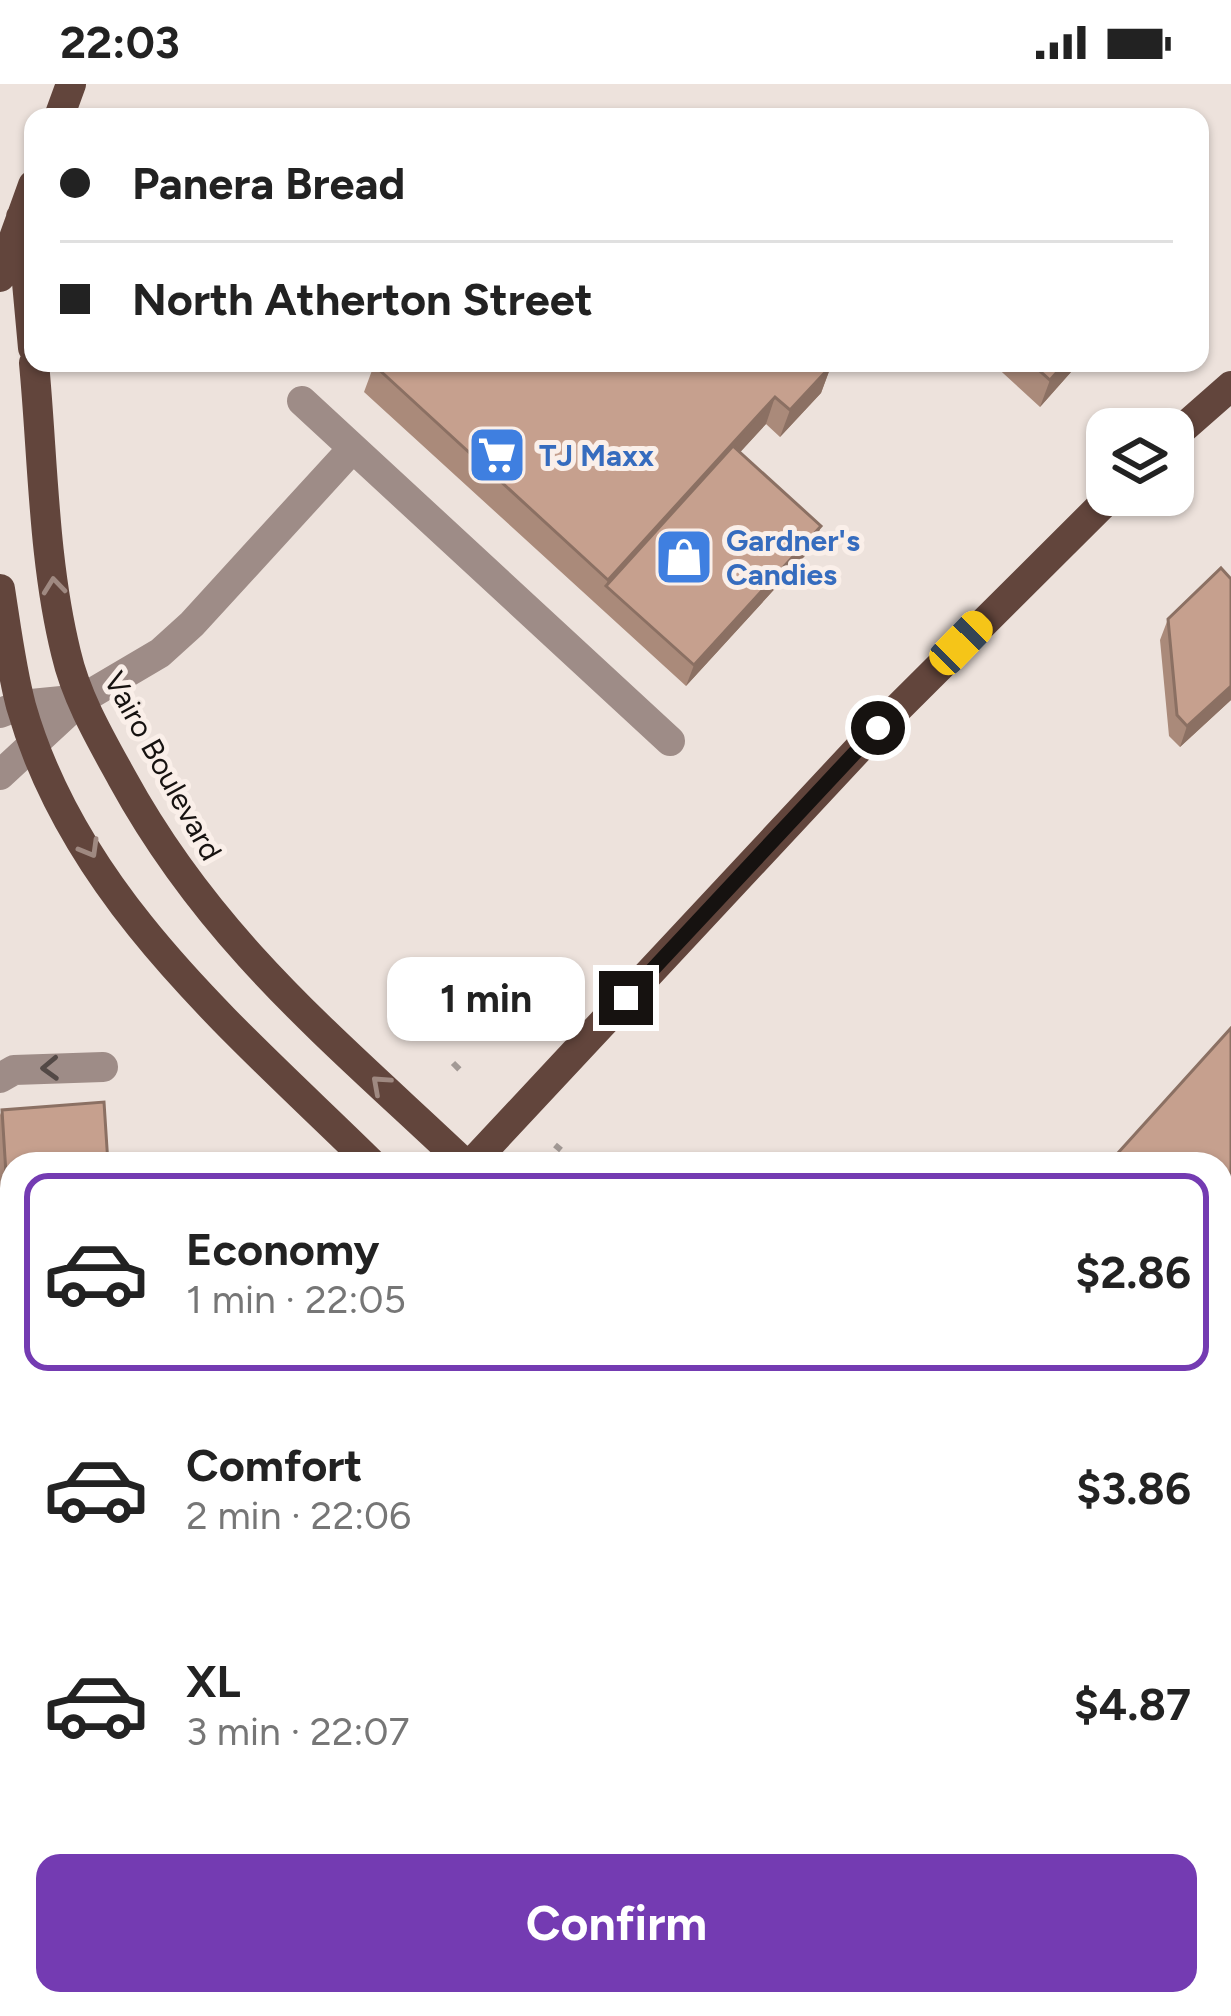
<!DOCTYPE html>
<html lang="en">
<head>
<meta charset="utf-8">
<style>
  :root { --surface:#fff; --page:#f6f6f6; --text:#222; --muted:#767676; --line:#e0e0e0; --accent:#743bb2 }
  body { margin:0; font-family:Figtree,sans-serif; background:var(--page); color:var(--text); height:100vh; display:flex; flex-direction:column; font-size:45px; white-space:nowrap }
  * { box-sizing:border-box; margin:0 }
  p { font-size:39px; color:var(--muted) }
  .icon { flex:none; width:66px; height:66px; fill:none; stroke:currentColor; stroke-width:2; stroke-linecap:round; stroke-linejoin:round }
  .map { position:relative; flex:1; overflow:hidden }
  .sheet { position:absolute; left:0px; top:1068px; width:1233px; height:864px; display:flex; flex-direction:column; background:var(--surface); border-radius:36px 36px 0 0; box-shadow:0 3px 9px #0004 }
  .sheet>* { flex:none }
  .guide { position:absolute; left:24px; top:24px; width:1185px; height:264px; border-radius:24px; box-shadow:0 3px 9px #0004; display:grid; align-content:center; height:264px; padding:0 36px; background:var(--surface) }
  .controls { position:absolute; left:1086px; top:324px; display:grid; gap:24px }
  .controls a { display:grid; place-items:center; width:108px; height:108px; border-radius:24px; background:var(--surface); box-shadow:0 3px 9px #0004; font-size:60px }
  .end { position:absolute; width:54px; height:54px; margin:-27px; border:15px solid #161210; background:#fff; box-shadow:0 0 0 6px #fff }
  .from { border-radius:50% }
  .bubble { position:absolute; height:84px; border-radius:24px; background:var(--surface); box-shadow:0 3px 9px #0004; font-size:39px; font-weight:700; line-height:84px; text-align:center }
  .car { position:absolute; width:36px; height:72px; margin:-36px -18px; border-radius:15px; box-shadow:0 0 9px 3px #0007; background:linear-gradient(#f5c518 24%,#345 0 40%,#f5c518 0 76%,#345 0 86%,#f5c518 0) }
  .guide b { display:flex; align-items:center; gap:42px; height:114px; font-size:45px }
  .guide b+b { border-top:3px solid var(--line) }
  .guide i { width:30px; height:30px; background:var(--text) }
  ul { padding:21px 0 0; list-style:none }
  li { display:flex; align-items:center; gap:36px; height:198px; margin:0 24px 18px; padding:0 12px; border:6px solid transparent; border-radius:24px }
  li div { flex:1 }
  li b { display:block; font-size:45px }
  li em { font-style:normal; font-weight:700 }
  li.selected { border-color:var(--accent) }
  li>.icon { width:108px; height:108px; stroke-width:1.5 }
  .primary-button { display:flex; gap:24px; margin-top:auto; padding:24px 36px }
  .primary-button a { flex:1; height:138px; border-radius:24px; background:var(--accent); color:#fff; font-size:48px; font-weight:700; line-height:138px; text-align:center }
  .status { display:flex; justify-content:space-between; align-items:center; height:84px; padding:0 60px; background:var(--surface); direction:ltr }
  .status svg { height:33px; fill:currentColor }
  .map>svg:first-child { display:block }
  .forest { fill:#94bdaa }
  .lines { fill:none; stroke-linecap:round; stroke-linejoin:round }
  .path { stroke:#a29995; stroke-width:6; stroke-dasharray:9 6; stroke-linecap:butt }
  .minor { stroke:#9e8c87; stroke-width:30 }
  .major { stroke:#62453c; stroke-width:30 }
  .wall { fill:#aa8a7a }
  .shaded-wall { fill:#8b7063 }
  .building { fill:#c6a08e; stroke:#8b7063; stroke-width:3 }
  .oneway { stroke:#9f8981 }
  .oneway2 { stroke:#534946 }
  .route { stroke:#161210; stroke-width:15 }
  .labels { text-anchor:middle; dominant-baseline:central; stroke-width:10; stroke-linejoin:round; paint-order:stroke }
  .shop-label { font-size:30px; font-weight:bold; fill:#366cbe; stroke:#faefe9; text-anchor:start }
  .street-label { font-size:30px; fill:#161210; stroke:#faefe9 }
</style>
</head>
<body>
<div class="status"><b>22:03</b><svg viewBox="0 0 49 12"><path d="M0 12V9h3v3zM5 12V6h3v6zM10 12V3h3v9zM15 12V0h3v12zM26 1h20v11H26zM47 4h2v5h-2z"/></svg></div>
<div class="map">
<svg width="1231" height="1932" viewBox="0 0 1231 1932">
  <rect width="100%" height="100%" fill="#ede2dc"/>
  <!-- forest -->
  <path class="forest" d="M1231 1629V1932H366L377 1920H1221V1630Z"/>
  <g class="lines">
    <!-- path -->
    <path class="path" d="M453 979 460 986
      M555 1061 561 1066
      M559 1920 560 1932"/>
    <!-- minor -->
    <path class="minor" d="M302 317 670 657
      M0 629 21 621 82 615
      M0 691 82 615 160 569 192 540 353 364
      M0 994 14 986 103 983
      M0 1224 12 1245
      M0 1363 12 1371
      M1221 1581 1231 1578"/>
    <!-- major -->
    <path class="major" d="M59 33 71 0
      M21 133 33 264
      M0 193 33 101
      M34 279C43 374 43 476 66 569 76 613 100 654 122 694 211 857 332 954 465 1080
      M1173 353 1231 302
      M0 505C6 543 11 584 21 622 76 815 236 946 372 1080
      M471 1080 878 644 1112 411
      M0 1582 12 1569"/>
  </g>
  <!-- wall -->
  <path class="wall" d="M992 279H1079L1040 323Z
    M374 281 831 282 821 309 780 353 766 340 740 368 821 442 813 463 686 602 364 308Z
    M1168 535 1231 616 1180 663 1169 652 1160 556Z
    M2 1026 12 1080V1190H4L0 1135V1031Z
    M87 1920H288L277 1932H177L173 1928 169 1932H100Z"/>
  <!-- shaded-wall -->
  <path class="shaded-wall" d="M1065 279H1079L1040 323 1050 296Z
    M831 282 821 309 780 353 790 326Z
    M775 313 766 340 613 507 606 502 608 496Z
    M821 442 813 463 686 602 694 581Z
    M1231 602V616L1180 663 1187 642Z
    M11 1170 12 1190H4Z
    M1231 1383V1400L1221 1410V1401L1225 1389Z
    M165 1920H175L173 1928 169 1932H153Z
    M273 1920H288L277 1932H262Z"/>
  <!-- building -->
  <path class="building" d="M376 279H828L831 282 790 326 775 313 608 496 374 281Z
    M1031 279H1065L1050 296Z
    M733 362 821 442 694 581 606 502Z
    M1221 484 1231 495V602L1187 642 1177 631 1168 535Z
    M1231 944V1383L1225 1389 1221 1385V1080H1108Z
    M104 1018 108 1080H12L11 1170 2 1026Z
    M126 1920H165L153 1932H139Z
    M202 1920H273L262 1932H215Z"/>
  <!-- one-way arrows -->
  <defs><path id="oneway-chevron" d="M-2-3.5L2.5 0L-2 3.5" fill="none" stroke-width="1.6" stroke-linecap="round" stroke-linejoin="round" transform="scale(3)"/></defs>
  <g class="oneway">
    <use href="#oneway-chevron" transform="translate(54 502) rotate(-96)"/>
    <use href="#oneway-chevron" transform="translate(90 765) rotate(60)"/>
    <use href="#oneway-chevron" transform="translate(380 1000) rotate(-138)"/>
  </g>
  <use class="oneway2" href="#oneway-chevron" transform="translate(50 984) rotate(178)"/>
  <g class="lines">
    <!-- route -->
    <path class="route" d="M626 914 878 644"/>
  </g>
  <!-- icons -->
  <defs>
    <g id="supermarket-square" transform="scale(3)"><rect x="-9" y="-9" width="18" height="18" rx="4" fill="#3f7fe0" stroke="#faefe9"/><path d="M-6-5.5h2.5l.6 2H6L4.5 2H-2.5L-4.4-4H-6ZM-1.5 3.2a1.3 1.3 0 1 0 .1 0ZM3 3.2a1.3 1.3 0 1 0 .1 0Z" fill="#fff"/></g>
    <g id="shop-square" transform="scale(3)"><rect x="-9" y="-9" width="18" height="18" rx="4" fill="#3f7fe0" stroke="#faefe9"/><path d="M-5-2.5h2.3a2.7 3.5 0 0 1 5.4 0H5L5.5 6h-11ZM-1.5-2.5h3a1.5 2.3 0 0 0-3 0Z" fill="#fff"/></g>
  </defs>
  <g fill-rule="evenodd">
    <use href="#supermarket-square" x="497" y="371"/>
    <use href="#shop-square" x="684" y="473"/>
  </g>
  <g class="labels">
    <!-- shop labels -->
    <g class="shop-label">
      <text x="539" y="371">TJ Maxx</text>
      <text x="726" y="456">Gardner's<tspan x="726" dy="34">Candies</tspan></text>
    </g>
    <!-- street labels -->
    <g class="street-label">
      <text transform="translate(163 682) rotate(61)">Vairo Boulevard</text>
    </g>
  </g>
</svg>
<div class="controls">
<a><svg class="icon" aria-label="layers" viewBox="0 0 24 24"><path d="M12 4l9 5-9 5-9-5zM3 14l9 5 9-5"/></svg></a>
</div>
<i class="end from" style="left:878px;top:644px"></i>
<i class="end" style="left:626px;top:914px"></i>
<div class="bubble" style="left:387px;top:873px;width:198px">1 min</div>
<i class="car" style="left:961px;top:559px;rotate:44deg"></i>
<div class="guide">
<b><i class="from"></i>Panera Bread</b>
<b><i></i>North Atherton Street</b>
</div>
<section class="sheet">
<ul>
<li class="selected"><svg class="icon" aria-label="car" viewBox="0 0 24 24"><path d="M5 17H2v-5l4-1 3-4h7l3 4 3 1v5h-3M9 17h6M6 11h13"/><circle cx="7" cy="17" r="2"/><circle cx="17" cy="17" r="2"/></svg><div><b>Economy</b><p>1 min · 22:05</p></div><em>$2.86</em></li>
<li><svg class="icon" aria-label="car" viewBox="0 0 24 24"><path d="M5 17H2v-5l4-1 3-4h7l3 4 3 1v5h-3M9 17h6M6 11h13"/><circle cx="7" cy="17" r="2"/><circle cx="17" cy="17" r="2"/></svg><div><b>Comfort</b><p>2 min · 22:06</p></div><em>$3.86</em></li>
<li><svg class="icon" aria-label="car" viewBox="0 0 24 24"><path d="M5 17H2v-5l4-1 3-4h7l3 4 3 1v5h-3M9 17h6M6 11h13"/><circle cx="7" cy="17" r="2"/><circle cx="17" cy="17" r="2"/></svg><div><b>XL</b><p>3 min · 22:07</p></div><em>$4.87</em></li>
</ul>
<div class="primary-button"><a>Confirm</a></div>
</section>
</div>
</body>
</html>
